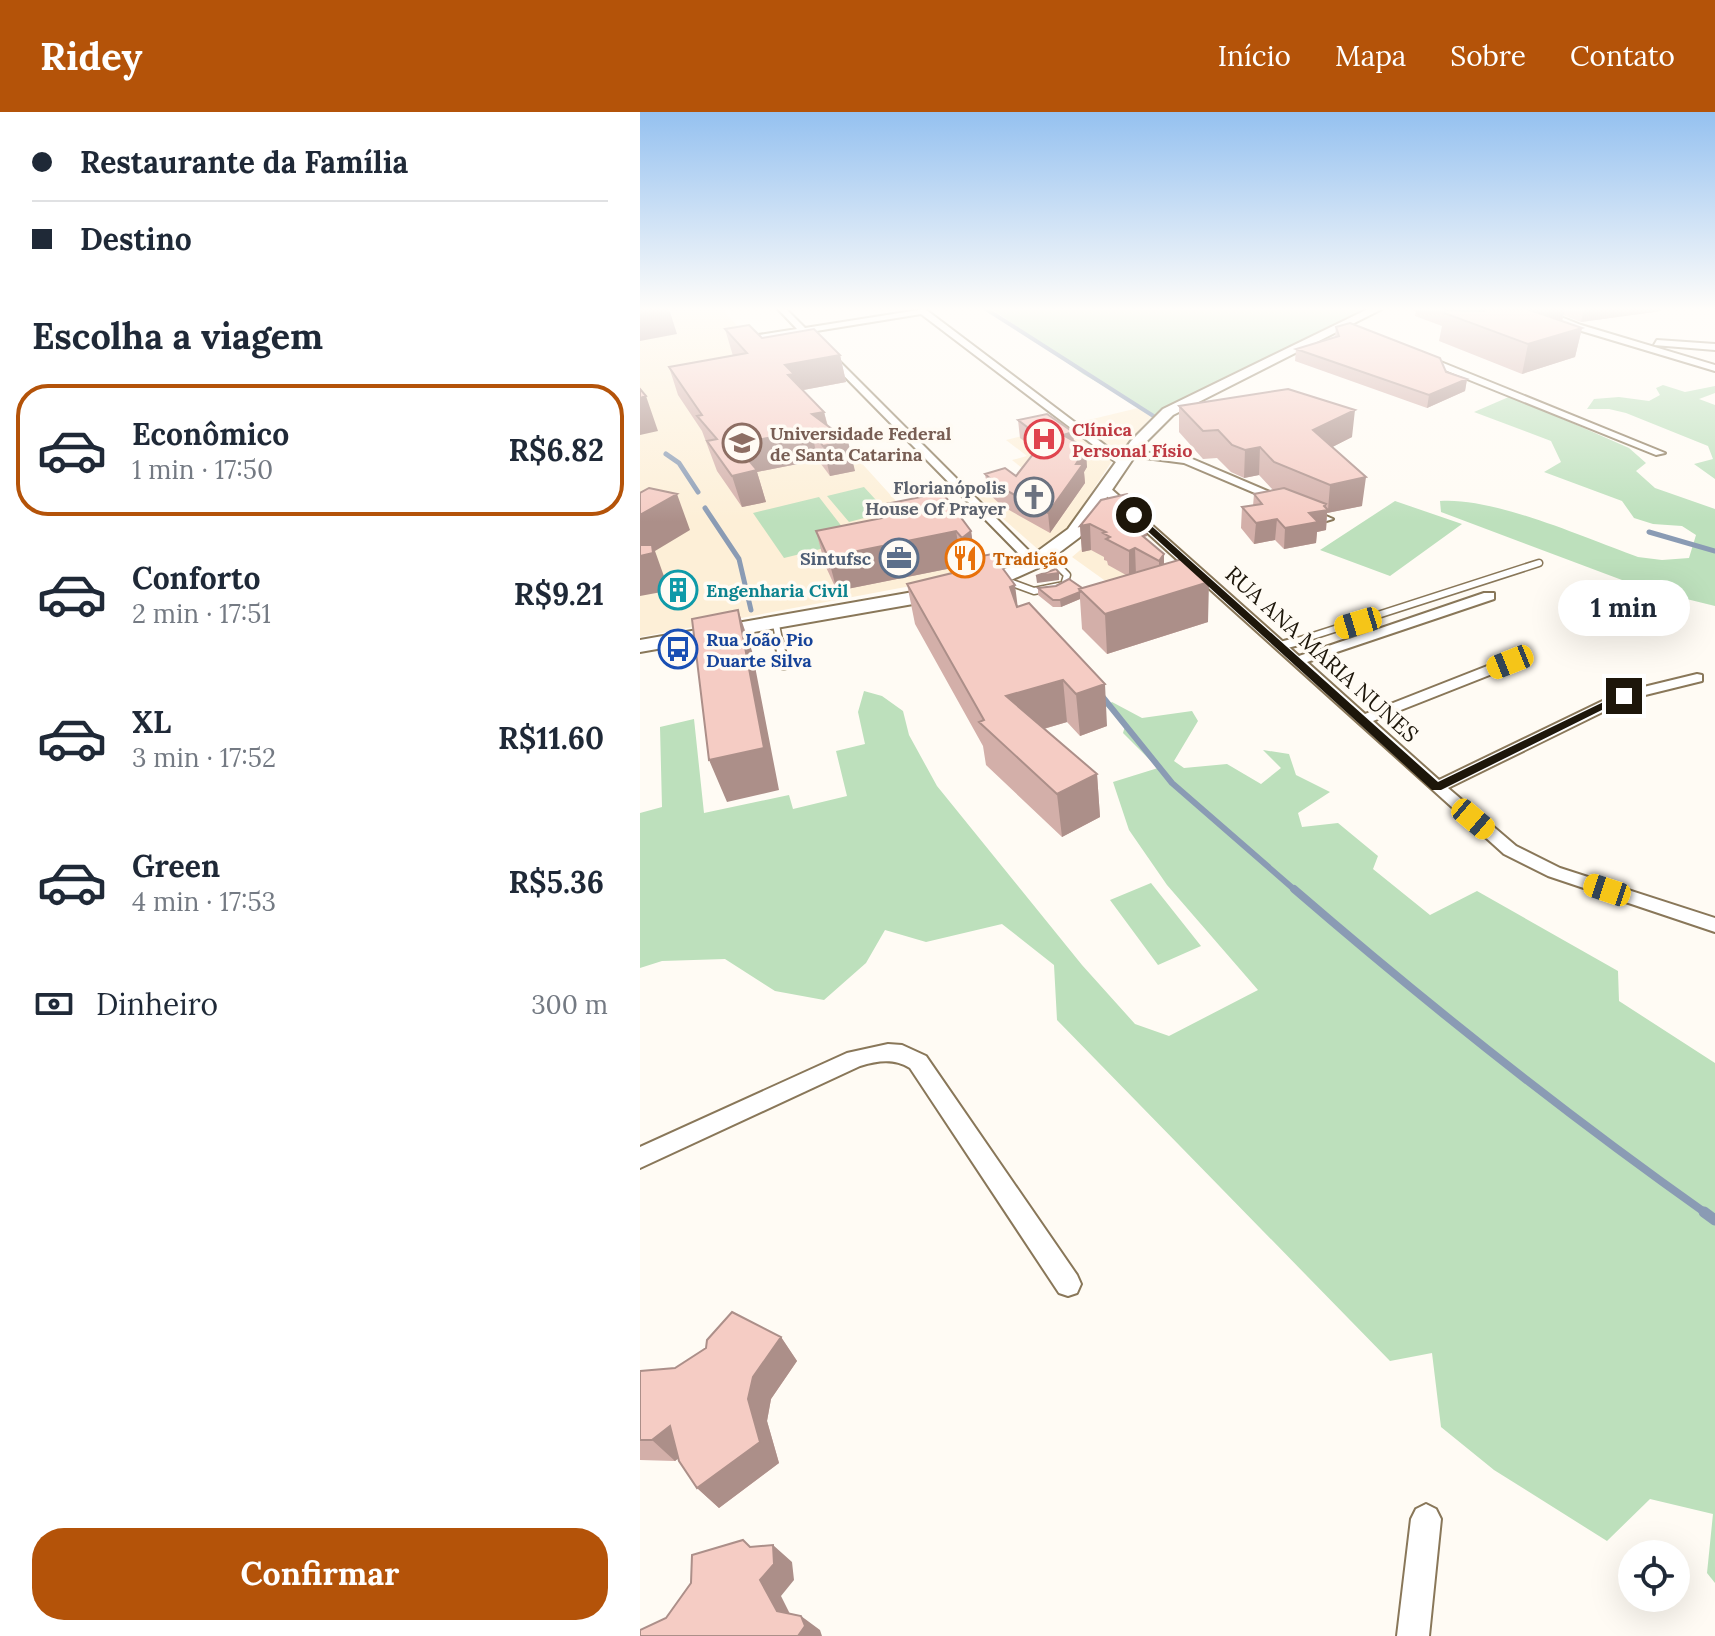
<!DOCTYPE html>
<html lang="pt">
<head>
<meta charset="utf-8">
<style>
  :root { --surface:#fff; --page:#f6f6f7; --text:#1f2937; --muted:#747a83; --line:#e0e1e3; --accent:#b45309 }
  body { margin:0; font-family:Lora,serif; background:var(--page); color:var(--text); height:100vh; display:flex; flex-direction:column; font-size:30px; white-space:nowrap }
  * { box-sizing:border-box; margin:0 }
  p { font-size:26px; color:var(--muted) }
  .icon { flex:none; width:44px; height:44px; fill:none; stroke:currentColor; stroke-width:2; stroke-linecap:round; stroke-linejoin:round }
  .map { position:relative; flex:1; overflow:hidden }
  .details { display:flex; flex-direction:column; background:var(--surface); width:640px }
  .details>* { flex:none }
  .top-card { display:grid; align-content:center; height:176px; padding:0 32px; background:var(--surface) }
  .controls { position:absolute; left:978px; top:1428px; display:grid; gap:16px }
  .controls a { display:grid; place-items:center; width:72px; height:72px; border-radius:50%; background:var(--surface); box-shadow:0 8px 32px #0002; font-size:40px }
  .end { position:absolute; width:36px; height:36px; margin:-18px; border:10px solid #1d160a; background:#fff; box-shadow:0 0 0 4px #fff }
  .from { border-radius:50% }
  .bubble { position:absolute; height:56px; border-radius:28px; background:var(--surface); box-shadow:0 8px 32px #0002; font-size:26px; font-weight:700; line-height:56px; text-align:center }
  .car { position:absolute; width:24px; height:48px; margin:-24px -12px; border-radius:10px; box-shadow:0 0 6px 2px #0007; background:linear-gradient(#f5c518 24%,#345 0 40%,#f5c518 0 76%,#345 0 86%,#f5c518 0) }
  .top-card b { display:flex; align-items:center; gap:28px; height:76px; font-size:30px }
  .top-card b+b { border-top:2px solid var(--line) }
  .top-card i { width:20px; height:20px; background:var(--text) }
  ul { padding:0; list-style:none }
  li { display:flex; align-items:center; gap:24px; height:132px; margin:0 16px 12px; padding:0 16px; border:4px solid transparent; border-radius:32px }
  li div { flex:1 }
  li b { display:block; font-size:30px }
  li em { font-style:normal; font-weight:700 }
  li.on { border-color:var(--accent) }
  li>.icon { width:72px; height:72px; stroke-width:1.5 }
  h2 { padding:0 32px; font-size:36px; line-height:96px }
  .pay { display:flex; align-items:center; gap:20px; height:88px; padding:0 32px; font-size:30px }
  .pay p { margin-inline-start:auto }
  .cta { display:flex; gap:16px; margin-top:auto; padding:16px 32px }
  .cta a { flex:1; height:92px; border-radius:32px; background:var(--accent); color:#fff; font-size:32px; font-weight:700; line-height:92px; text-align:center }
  header { display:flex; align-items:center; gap:48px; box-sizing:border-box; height:112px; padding:0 40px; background:var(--accent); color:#fff }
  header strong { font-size:38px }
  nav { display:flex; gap:44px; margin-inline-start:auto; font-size:28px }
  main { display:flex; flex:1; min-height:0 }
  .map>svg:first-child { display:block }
  .built { fill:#fdefd7 }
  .green { fill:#bde0bc }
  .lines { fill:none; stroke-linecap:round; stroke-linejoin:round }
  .stream-far4 { stroke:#8a9bb4; stroke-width:4 }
  .stream-far3 { stroke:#8a9bb4; stroke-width:5 }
  .stream-far2 { stroke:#8a9bb4; stroke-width:6 }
  .stream-far1 { stroke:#8a9bb4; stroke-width:8 }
  .stream { stroke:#8a9bb4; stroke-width:11 }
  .lane-far1-casing { stroke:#897759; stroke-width:9 }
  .lane-casing { stroke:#897759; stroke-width:12 }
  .street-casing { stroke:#897759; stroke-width:4 }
  .secondary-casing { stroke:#897759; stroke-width:4 }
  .lane-far1 { stroke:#fff; stroke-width:6 }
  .lane { stroke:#fff; stroke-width:8 }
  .street { fill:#fff; fill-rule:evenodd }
  .secondary { fill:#fff; fill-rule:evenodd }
  .wall { fill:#d3afa9 }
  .shaded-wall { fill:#ac8f89 }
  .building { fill:#f5ccc4; stroke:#ac8f89; stroke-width:2 }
  .route { fill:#1d160a }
  .labels { text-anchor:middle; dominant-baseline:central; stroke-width:7; stroke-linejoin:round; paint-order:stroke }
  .far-health-label { font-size:18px; font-weight:bold; fill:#be3a42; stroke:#fffbf4; text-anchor:start }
  .far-education-label { font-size:18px; font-weight:bold; fill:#785e54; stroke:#fffbf4; text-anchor:start }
  .far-worship-label { font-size:18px; font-weight:bold; fill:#5b616d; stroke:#fffbf4; text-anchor:end }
  .far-service-label { font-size:18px; font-weight:bold; fill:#4e5e75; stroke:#fffbf4; text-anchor:end }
  .far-food-label { font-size:18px; font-weight:bold; fill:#c56008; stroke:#fffbf4; text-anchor:start }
  .far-culture-label { font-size:18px; font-weight:bold; fill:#0d838f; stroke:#fffbf4; text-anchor:start }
  .far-transit-label { font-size:18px; font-weight:bold; fill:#164399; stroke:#fffbf4; text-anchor:start }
  .street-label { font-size:22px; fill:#1d160a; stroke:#fffbf4 }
</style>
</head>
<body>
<header>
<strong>Ridey</strong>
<nav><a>Início</a><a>Mapa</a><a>Sobre</a><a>Contato</a></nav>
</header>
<main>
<section class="details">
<div class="top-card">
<b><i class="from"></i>Restaurante da Família</b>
<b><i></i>Destino</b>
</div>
<h2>Escolha a viagem</h2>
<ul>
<li class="on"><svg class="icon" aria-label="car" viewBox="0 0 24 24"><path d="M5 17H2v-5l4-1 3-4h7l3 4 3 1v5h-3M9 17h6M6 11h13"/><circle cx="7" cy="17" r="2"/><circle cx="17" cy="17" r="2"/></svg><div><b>Econômico</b><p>1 min · 17:50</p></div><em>R$6.82</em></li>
<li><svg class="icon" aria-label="car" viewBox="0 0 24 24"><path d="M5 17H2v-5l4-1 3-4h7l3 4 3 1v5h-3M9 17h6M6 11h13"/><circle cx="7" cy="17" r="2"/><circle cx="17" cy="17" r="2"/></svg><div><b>Conforto</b><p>2 min · 17:51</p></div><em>R$9.21</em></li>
<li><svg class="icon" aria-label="car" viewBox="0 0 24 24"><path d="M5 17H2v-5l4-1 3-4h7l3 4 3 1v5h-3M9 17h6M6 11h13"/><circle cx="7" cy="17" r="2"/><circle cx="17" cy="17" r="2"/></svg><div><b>XL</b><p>3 min · 17:52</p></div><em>R$11.60</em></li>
<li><svg class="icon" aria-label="car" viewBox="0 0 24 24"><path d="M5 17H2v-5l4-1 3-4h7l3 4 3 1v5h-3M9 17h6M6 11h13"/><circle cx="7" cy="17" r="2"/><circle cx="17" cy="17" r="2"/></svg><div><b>Green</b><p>4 min · 17:53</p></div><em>R$5.36</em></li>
</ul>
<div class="pay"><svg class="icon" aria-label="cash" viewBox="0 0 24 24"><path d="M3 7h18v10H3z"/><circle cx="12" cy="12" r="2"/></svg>Dinheiro<p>300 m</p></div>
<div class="cta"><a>Confirmar</a></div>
</section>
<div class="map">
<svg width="1075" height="1524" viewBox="0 0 1075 1524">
  <rect width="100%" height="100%" fill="#fffbf4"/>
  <!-- built -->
  <path class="built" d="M0 197H82L324 464 0 525Z
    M498 296 512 304 472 349 426 419 401 440 336 383 393 365 372 348 387 344 366 328Z
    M445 434 528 471 485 483 432 445Z"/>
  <!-- green -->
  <path class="green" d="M352 197H730L514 303 443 262Z
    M1023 273 1045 280 1075 274V281L1059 287 1075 293V367L1054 352 1073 347 1068 334 986 301 969 297H947L954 287 979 285 1009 289 1020 283 1016 276Z
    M871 284 989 336 1006 351 996 359 1015 376 1075 397V494L1006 477 801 400 800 389C855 385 944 426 998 445L1022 448 1049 446 1056 423 1042 414 1013 412 994 406 982 389 904 360 921 350 911 329 834 300Z
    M224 375 247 400 209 410 187 384Z
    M179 385 213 429 144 446 113 401Z
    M755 389 822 412 750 464 680 438Z
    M224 579 242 584 263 599 269 623 297 674 442 853 495 912 529 924 618 878 527 773 489 718 473 670 518 656 483 621 485 614 466 594 472 590 502 606 552 599 558 609 534 649 544 656 587 652 621 672 641 656 623 638 649 642 656 663 690 680 658 701 662 715 698 711 738 744 733 757 790 803 837 779 978 859 979 889 1075 951V1471L1067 1461 1073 1402 1010 1387 967 1429 854 1358 801 1315 792 1241 750 1249 417 908 414 853 362 812 286 830 245 818 226 851 184 888 135 879 85 847 22 849 0 856V701L22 695 20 615 54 607 64 701 149 683 153 697 207 684 196 639 225 632 218 600Z
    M511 771 561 834 518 853 470 788Z"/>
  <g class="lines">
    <!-- stream-far4 -->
    <path class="stream-far4" d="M346 197 515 305"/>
    <!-- stream-far3 -->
    <path class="stream-far3" d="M26 342 39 351 58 380
      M65 396 99 447 111 498
      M1009 420 1075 439"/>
    <!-- stream-far2 -->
    <path class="stream-far2" d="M461 583 532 671 656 779"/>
    <!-- stream-far1 -->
    <path class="stream-far1" d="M654 777C786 891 924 1001 1067 1102"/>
    <!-- stream -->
    <path class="stream" d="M1064 1100 1075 1108"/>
    <!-- lane-far1 casing -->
    <g class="lane-far1-casing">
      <path id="lane-far1" d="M364 468 394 479 424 473 427 463 408 444
        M135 508 140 532
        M648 532 899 451"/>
    </g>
    <!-- lane casing -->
    <g class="lane-casing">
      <path id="lane" d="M139 530 144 553
        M640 534 655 530"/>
    </g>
    <!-- street casing -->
    <g class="street-casing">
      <path id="street" d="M138 197H146L165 216 285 197 486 349 477 351 281 202 170 220 401 451 391 454 162 221 109 229 112 224 157 217Z
        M891 197H901L941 213 1075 253V259L935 217Z
        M1017 228 1075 232V238L1014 233Z
        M780 244H786L1025 341 1016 343 780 248Z
        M487 338 550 346 693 407 683 410 544 351 483 343 482 341Z
        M461 375H469L659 544 844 481H854V487L667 550 725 602 865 547H875V553L733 609 799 668 979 581 1057 562 1062 563V569L989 587 808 676 876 734 920 756 1075 806V820L908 764 864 742 461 379Z
        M248 932 262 933 286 944 437 1163 441 1172 437 1181 428 1184 419 1181 270 956C253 946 238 949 220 954L0 1056V1035L207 941Z
        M786 1392 796 1397 801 1407 789 1524H757L771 1407 776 1397Z"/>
    </g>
    <!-- secondary casing -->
    <g class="secondary-casing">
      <path id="secondary" d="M728 197H742L533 303 501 335 440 425 400 455 371 468 296 488 0 540V528L296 476 358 460 387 447 428 417 491 329 523 297Z"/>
    </g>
    <!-- lane-far1 -->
    <use href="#lane-far1" class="lane-far1"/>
    <!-- lane -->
    <use href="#lane" class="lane"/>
    <!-- street -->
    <use href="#street" class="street"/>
    <!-- secondary -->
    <use href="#secondary" class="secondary"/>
  </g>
  <!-- wall -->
  <path class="wall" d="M776 197H1023L1021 199 941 210 923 203 922 209 942 216 935 245 882 262 799 229 802 214 775 204Z
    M696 215 806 260 827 267 825 279 787 296 655 249 656 237 695 225Z
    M85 217 122 226 200 243 206 270 163 278 184 300 188 314 215 359 190 364 178 348 117 360 126 390 102 395 77 359 62 319 38 283 29 255 93 244Z
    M539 294 712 325 692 335 722 394 687 401 686 418 677 420 676 431 644 437 635 428 614 432 601 416 602 395 613 394 614 382 633 378 619 363 604 366 591 360 577 346 563 347 539 320Z
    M378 308 433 320 434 329 447 355 444 360 445 371 410 421 362 394 348 381 345 362 376 364 396 338 380 326Z
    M273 378 331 419 335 446 378 495 467 614 440 624 427 610 404 617 457 662 460 705 422 725 346 653 343 634 275 512 267 472 326 458 322 454 197 479 185 453 176 419 239 407 236 394 275 386Z
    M461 388 507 424 503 425 524 442V452L568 510 467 542 442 517 440 487 421 495H413L398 483V476H442L486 463 468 453 467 449 464 448V445L451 438 442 440 440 414Z
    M141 1225 157 1249 131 1287 127 1309 139 1351 79 1396 57 1376 38 1346 35 1349 0 1348V1259L35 1256Z"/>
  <!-- shaded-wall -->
  <path class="shaded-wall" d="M0 197H29L37 222 0 229Z
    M882 197H925L921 214Z
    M944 197H1023L1021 199 941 210Z
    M942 216 935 245 882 262 888 232Z
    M200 243 206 270 158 279 155 291 145 253Z
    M827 267 825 279 787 296 789 283Z
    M6 284 18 319 0 323V286Z
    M715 298 712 325 671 346 673 318Z
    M184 300 191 329 172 302Z
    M171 318 178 348 117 360 126 390 102 395 92 364 95 332Z
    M433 320 434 338 423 323Z
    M208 329 215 359 190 364 183 334Z
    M620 335 619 363 604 366 605 338Z
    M446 336 447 355 444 360 445 371 410 421 408 401 436 352Z
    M726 365 722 394 687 401 686 418 677 420 676 431 644 437 645 416 686 392 685 399 688 398 690 373Z
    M37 382 50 418 15 439 26 470 27 479 0 484V403Z
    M506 398 507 424 481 431 480 405Z
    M637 407 635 428 614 432 616 411Z
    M450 412 451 438 442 440 440 414Z
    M316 419 322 454 197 479 188 445Z
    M331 419 336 453 327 447 328 460 322 426Z
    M495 436 496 463 489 465V439Z
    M524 442V469L519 476V449Z
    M419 461V468L397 471 396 464Z
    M569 470 568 510 467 542 465 502Z
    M375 473 380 513 370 475Z
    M440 480V487L421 495 420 488Z
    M98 498 112 539 139 678 87 690 69 648Z
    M423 568 427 610 372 626 366 584Z
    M465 572 467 614 440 624 436 582Z
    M457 662 460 705 422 725 417 682Z
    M141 1225 157 1249 131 1287 127 1309 139 1351 79 1396 57 1376 108 1287 113 1265Z
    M30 1314 53 1335 35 1349 12 1328Z
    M133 1433 152 1450 154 1468 141 1484 156 1514 137 1499 120 1468Z
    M161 1504 180 1518 182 1524H158Z"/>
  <!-- building -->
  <path class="building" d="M838 197H887L942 216 888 232 804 201 805 198 845 199Z
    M710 211 800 246 806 260 827 267 789 283 656 237 699 224 696 215Z
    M109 213 122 226 174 217 200 243 145 253 154 262 148 263 184 300 172 302 208 329 183 334 171 318 95 332 117 358 92 364 67 329 77 327 57 304 62 303 29 255 107 241 85 217Z
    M0 277 6 284 0 286Z
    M648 277 715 298 673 318 726 365 690 373 634 350 620 335 605 338 592 333 578 318 563 319 539 294Z
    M407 302 433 320 423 323 446 336 436 352H443L408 401 360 375 345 362 365 356 376 364 404 328 378 308Z
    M296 372 331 419 322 426 316 419 188 445 176 419 242 406 236 394 281 385 273 378Z
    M9 376 37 382 0 403V381Z
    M644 376 686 392 684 394 688 398 669 401 678 410 645 416 637 407 616 411 602 395 622 392 614 382Z
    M487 382 506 398 480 405 524 442 519 449 495 436 489 439 466 427 470 425 463 421 466 420 450 412 440 414 461 388Z
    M0 433H12L13 441 0 444Z
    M352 442 375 473 370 475 377 495 389 491 465 572 436 582 423 568 366 584 457 662 417 682 339 610 344 608 267 472 333 456 327 447Z
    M542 447 569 470 465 502 439 477Z
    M416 457 419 461 396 464Z
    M429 467 442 476 439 477 440 480 420 488H413L398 476 416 474Z
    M98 498 124 636 69 648 52 507Z
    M92 1200 141 1225 113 1265 108 1287 120 1330 57 1376 39 1349 30 1314 12 1328H0V1259L35 1256 66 1236 67 1228Z
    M103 1428 110 1435 133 1433 134 1452 120 1468 137 1499 161 1504 165 1514 158 1524H0V1518L26 1506 51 1471 52 1443Z"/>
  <!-- sky -->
  <linearGradient id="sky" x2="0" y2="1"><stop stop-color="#95c1f0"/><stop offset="0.48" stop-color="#fffdfa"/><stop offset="1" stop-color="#fffdfa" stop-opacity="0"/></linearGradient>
  <rect width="1075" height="410" fill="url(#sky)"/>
  <!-- route -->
  <path class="route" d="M491 401H497L798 670 980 582 990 584 801 678H792L491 404Z"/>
  <!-- icons -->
  <defs>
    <g id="hospital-ring" transform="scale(2)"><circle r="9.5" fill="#fffbf4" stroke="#e0444e" stroke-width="1.5"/><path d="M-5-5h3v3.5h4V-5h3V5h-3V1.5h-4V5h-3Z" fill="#e0444e"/></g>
    <g id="university-ring" transform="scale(2)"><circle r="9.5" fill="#fffbf4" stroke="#8d6e63" stroke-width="1.5"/><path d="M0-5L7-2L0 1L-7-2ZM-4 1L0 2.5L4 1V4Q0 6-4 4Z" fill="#8d6e63"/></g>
    <g id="church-ring" transform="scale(2)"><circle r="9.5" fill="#fffbf4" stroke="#6b7280" stroke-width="1.5"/><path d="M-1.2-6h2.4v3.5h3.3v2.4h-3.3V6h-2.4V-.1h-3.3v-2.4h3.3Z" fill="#6b7280"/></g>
    <g id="office-ring" transform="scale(2)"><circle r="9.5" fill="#fffbf4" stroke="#5c6f8a" stroke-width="1.5"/><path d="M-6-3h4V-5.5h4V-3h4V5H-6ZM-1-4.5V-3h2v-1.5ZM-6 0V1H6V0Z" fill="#5c6f8a"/></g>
    <g id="restaurant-ring" transform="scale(2)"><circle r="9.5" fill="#fffbf4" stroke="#e8710a" stroke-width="1.5"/><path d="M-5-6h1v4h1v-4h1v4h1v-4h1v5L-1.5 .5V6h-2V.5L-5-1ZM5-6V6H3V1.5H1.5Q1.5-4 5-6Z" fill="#e8710a"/></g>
    <g id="building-ring" transform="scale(2)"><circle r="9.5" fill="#fffbf4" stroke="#0f9aa8" stroke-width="1.5"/><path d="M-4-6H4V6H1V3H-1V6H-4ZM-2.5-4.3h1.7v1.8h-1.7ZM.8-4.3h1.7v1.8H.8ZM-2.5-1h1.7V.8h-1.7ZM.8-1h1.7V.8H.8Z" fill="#0f9aa8"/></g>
    <g id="bus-ring" transform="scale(2)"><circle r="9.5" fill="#fffbf4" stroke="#1a4fb4" stroke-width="1.5"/><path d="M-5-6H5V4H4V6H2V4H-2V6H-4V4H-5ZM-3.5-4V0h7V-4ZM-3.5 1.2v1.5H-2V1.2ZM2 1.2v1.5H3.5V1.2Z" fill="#1a4fb4"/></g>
  </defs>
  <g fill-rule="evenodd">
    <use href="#hospital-ring" x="404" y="327"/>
    <use href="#university-ring" x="102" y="331"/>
    <use href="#church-ring" x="394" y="385"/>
    <use href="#office-ring" x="259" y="446"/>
    <use href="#restaurant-ring" x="325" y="446"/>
    <use href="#building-ring" x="38" y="478"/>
    <use href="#bus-ring" x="38" y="537"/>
  </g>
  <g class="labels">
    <!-- far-health labels -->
    <g class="far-health-label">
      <text x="432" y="317">Clínica<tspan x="432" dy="21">Personal Físio</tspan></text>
    </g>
    <!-- far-education labels -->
    <g class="far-education-label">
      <text x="130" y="321">Universidade Federal<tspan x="130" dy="21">de Santa Catarina</tspan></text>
    </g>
    <!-- far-worship labels -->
    <g class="far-worship-label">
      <text x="366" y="375">Florianópolis<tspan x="366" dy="21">House Of Prayer</tspan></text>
    </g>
    <!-- far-service labels -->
    <g class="far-service-label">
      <text x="231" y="446">Sintufsc</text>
    </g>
    <!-- far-food labels -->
    <g class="far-food-label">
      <text x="353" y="446">Tradição</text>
    </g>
    <!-- far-culture labels -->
    <g class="far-culture-label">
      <text x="66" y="478">Engenharia Civil</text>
    </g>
    <!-- far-transit labels -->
    <g class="far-transit-label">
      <text x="66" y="527">Rua João Pio<tspan x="66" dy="21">Duarte Silva</tspan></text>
    </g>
    <!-- street labels -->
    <g class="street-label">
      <text transform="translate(682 542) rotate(42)">RUA ANA MARIA NUNES</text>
    </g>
  </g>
</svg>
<div class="controls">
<a><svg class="icon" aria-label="locate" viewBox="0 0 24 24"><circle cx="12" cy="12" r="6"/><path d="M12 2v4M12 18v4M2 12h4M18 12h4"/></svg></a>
</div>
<i class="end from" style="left:494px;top:403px"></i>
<i class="end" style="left:984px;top:584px"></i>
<div class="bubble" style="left:918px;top:468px;width:132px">1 min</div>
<i class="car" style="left:718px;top:511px;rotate:253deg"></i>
<i class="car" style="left:870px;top:550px;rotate:248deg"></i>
<i class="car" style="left:833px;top:707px;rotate:130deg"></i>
<i class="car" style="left:967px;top:778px;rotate:288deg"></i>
</div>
</main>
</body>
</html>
